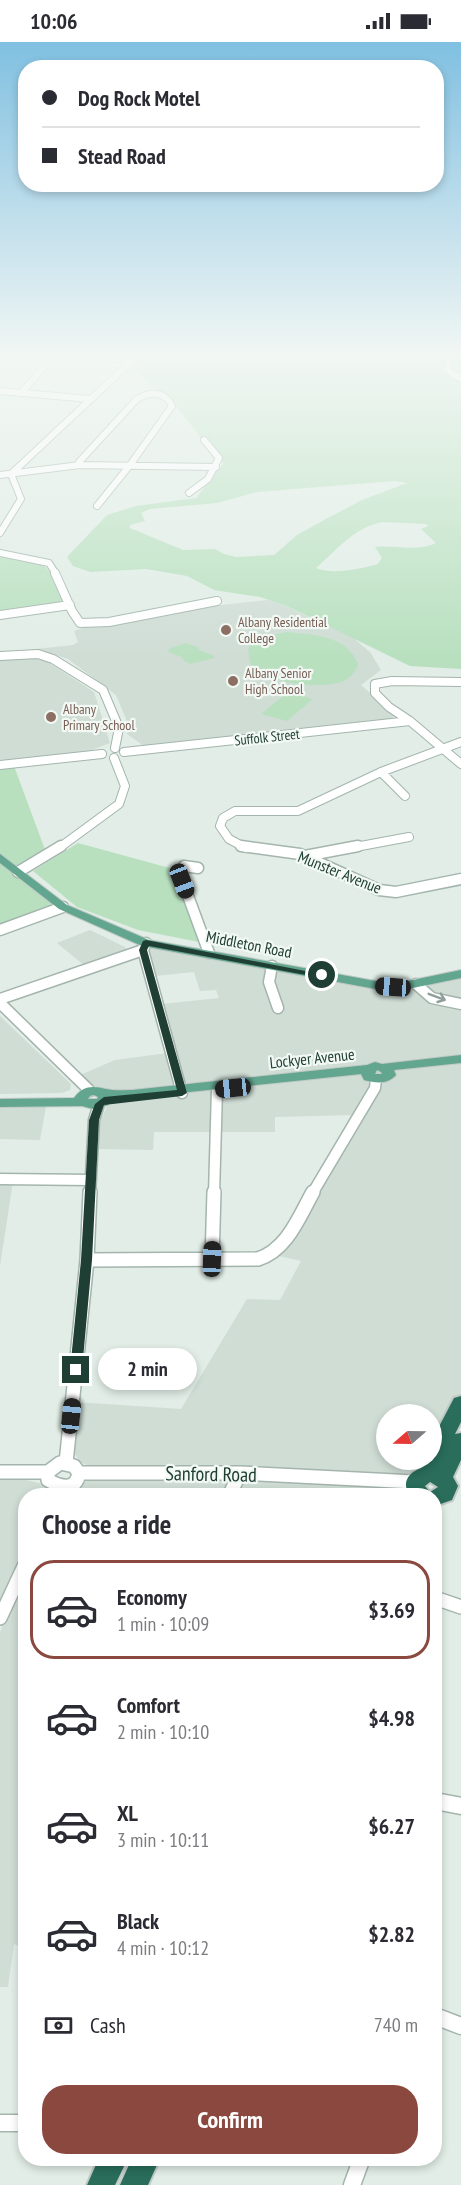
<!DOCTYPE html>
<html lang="en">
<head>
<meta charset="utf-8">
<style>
  :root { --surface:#fff; --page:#f2f2f3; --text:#2b2b33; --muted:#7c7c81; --line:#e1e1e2; --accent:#8a483f }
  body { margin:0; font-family:"PT Sans Narrow",sans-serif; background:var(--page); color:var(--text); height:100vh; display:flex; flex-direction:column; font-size:22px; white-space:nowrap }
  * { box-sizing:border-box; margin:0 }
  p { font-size:20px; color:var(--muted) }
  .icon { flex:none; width:33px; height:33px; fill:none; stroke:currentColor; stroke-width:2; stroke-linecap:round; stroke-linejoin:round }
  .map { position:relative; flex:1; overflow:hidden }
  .side { position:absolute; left:18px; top:1446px; width:424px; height:678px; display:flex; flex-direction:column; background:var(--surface); border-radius:24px; box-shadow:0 3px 9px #0003 }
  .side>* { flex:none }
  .top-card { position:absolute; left:18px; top:18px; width:426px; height:132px; border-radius:24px; box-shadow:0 3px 9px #0003; display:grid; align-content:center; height:132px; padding:0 24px; background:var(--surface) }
  .needle { width:39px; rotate:250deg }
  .buttons { position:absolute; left:376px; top:1362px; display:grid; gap:12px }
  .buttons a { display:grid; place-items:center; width:66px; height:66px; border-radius:50%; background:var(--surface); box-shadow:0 3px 9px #0003; font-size:30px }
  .end { position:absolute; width:27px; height:27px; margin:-14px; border:8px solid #203f34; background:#fff; box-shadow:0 0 0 3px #fff }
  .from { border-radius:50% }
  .bubble { position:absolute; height:42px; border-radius:21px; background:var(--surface); box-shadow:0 3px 9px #0003; font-size:20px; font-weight:800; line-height:42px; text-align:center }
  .car { position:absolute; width:18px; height:36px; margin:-18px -9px; border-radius:8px; box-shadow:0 0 4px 2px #0007; background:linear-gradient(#222 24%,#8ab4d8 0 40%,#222 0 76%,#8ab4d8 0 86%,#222 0) }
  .top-card b { display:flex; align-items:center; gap:21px; height:57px; font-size:22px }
  .top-card b+b { border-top:2px solid var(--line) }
  .top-card i { width:15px; height:15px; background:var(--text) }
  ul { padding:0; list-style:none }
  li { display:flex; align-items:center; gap:18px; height:99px; margin:0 12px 9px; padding:0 12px; border:3px solid transparent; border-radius:24px }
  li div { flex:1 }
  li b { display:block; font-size:22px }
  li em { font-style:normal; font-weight:800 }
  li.active { border-color:var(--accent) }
  li>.icon { width:54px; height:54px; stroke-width:1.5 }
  h2 { padding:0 24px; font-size:27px; line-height:72px }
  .pay { display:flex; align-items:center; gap:15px; height:66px; padding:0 24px; font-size:22px }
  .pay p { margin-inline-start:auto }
  .primary-button { display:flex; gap:12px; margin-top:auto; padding:12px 24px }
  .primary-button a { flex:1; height:69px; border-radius:24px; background:var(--accent); color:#fff; font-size:24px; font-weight:800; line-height:69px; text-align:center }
  .status { display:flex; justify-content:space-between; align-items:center; height:42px; padding:0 30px; background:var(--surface); direction:ltr }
  .status svg { height:16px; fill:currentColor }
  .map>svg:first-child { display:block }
  .built { fill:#cfddd5 }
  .green { fill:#b8e0bf; fill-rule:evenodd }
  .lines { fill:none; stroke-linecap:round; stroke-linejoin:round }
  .minor-far4-casing { stroke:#a3b5ad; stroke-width:8 }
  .minor-far3-casing { stroke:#a3b5ad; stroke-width:10 }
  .minor-far2-casing { stroke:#a3b5ad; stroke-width:13 }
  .minor-far1-casing { stroke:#a3b5ad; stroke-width:16 }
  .minor-casing { stroke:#a3b5ad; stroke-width:19 }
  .major-casing { stroke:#c1c9c6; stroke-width:2 }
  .highway-casing { stroke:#c1c9c6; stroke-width:4 }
  .minor-far4 { stroke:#fff; stroke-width:6 }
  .minor-far3 { stroke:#fff; stroke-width:8 }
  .minor-far2 { stroke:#fff; stroke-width:10 }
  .minor-far1 { stroke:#fff; stroke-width:13 }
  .minor { stroke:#fff; stroke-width:16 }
  .major { fill:#62a68f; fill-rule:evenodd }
  .highway { fill:#296d5a; fill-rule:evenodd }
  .oneway { stroke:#909f9a }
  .route { fill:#203f34 }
  .education-dot { fill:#8d6e63; stroke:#f2f9f5; stroke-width:2 }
  .labels { text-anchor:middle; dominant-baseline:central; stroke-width:4.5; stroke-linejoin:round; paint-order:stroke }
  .far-education-label { font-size:14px; fill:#785e54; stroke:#f2f9f5; text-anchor:start }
  .far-street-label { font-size:14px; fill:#203f34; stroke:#f2f9f5 }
  .street-label { font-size:16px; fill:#203f34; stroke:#f2f9f5 }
  .near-street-label { font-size:20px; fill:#203f34; stroke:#f2f9f5 }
</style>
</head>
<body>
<div class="status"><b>10:06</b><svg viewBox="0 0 49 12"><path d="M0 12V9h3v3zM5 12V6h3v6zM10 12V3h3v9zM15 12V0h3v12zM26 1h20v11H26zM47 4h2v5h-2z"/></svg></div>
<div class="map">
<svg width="461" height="2143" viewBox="0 0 461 2143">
  <rect width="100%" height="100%" fill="#e1ede6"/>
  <!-- built -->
  <path class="built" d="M268 558 287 564 310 576 351 594 370 610 381 628 361 643 395 673 390 678 144 704 127 692 129 684 116 653 68 617 36 607 73 603 78 600 74 589 92 583 202 565Z
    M34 615 45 618 94 650 110 701 84 711 0 720V619Z
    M90 888 125 905 128 909 85 924 57 901Z
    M155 905 378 947 461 927V1354L432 1407V1372H387V1418H427L419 1432 92 1425 80 1420 73 1409 75 1360 181 1367 247 1257 280 1258 301 1219 279 1214 351 1073 275 1075V1090H154L153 1108 97 1107 100 1079 112 1055 110 1049 86 1041 78 1034 115 1018 175 1010 162 962 219 956 216 948 200 949 194 930 155 934 147 908Z
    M0 974 71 1042 70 1048 62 1051 0 1052Z
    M0 1064 46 1065 40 1098 0 1097Z
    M0 1133H14L0 1224Z
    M0 1435H13L39 1441 47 1446 51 1453 26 1454 25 1509 0 1563Z
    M113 1435 257 1438 391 1445 399 1453 65 1454 78 1442 93 1437Z
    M25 1534V1907L14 1902 8 1945H0V1590Z"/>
  <!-- green -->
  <path class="green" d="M136 315H461V627L410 624 287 564 260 555 214 548 187 534 146 527 90 530 73 524 67 515 107 473 136 464 196 456 223 422 221 416 200 395 171 357 152 345 128 321ZM395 439 407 441 362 458 324 478 297 493 274 513 236 515 224 512 215 507 183 508 130 486V483L145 479 141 471 150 467 217 461 257 450ZM383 480 427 482 428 484 421 487 436 501C417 510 395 503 375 505L382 516 378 522C361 527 332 533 316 526 337 508 354 485 383 480Z
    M0 513C49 522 45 516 66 562L0 570Z
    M287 590C314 593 348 593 358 623 354 632 349 638 338 641 318 646 261 642 250 621 249 617 249 611 248 607 257 594 272 593 287 590Z
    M186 601 200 606 197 607 214 614V616L190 622 182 617 184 616 167 609 170 608 168 607Z
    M288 650 313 657 287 679 261 672Z
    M14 724 47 813 14 830 54 862V867L0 886V725Z
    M78 801 177 828 199 900 138 888 77 865 33 829Z"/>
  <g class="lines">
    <!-- minor-far4 casing -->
    <g class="minor-far4-casing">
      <path id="minor-far4" d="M99 315 131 319
        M450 315 447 328 461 337
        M0 349 90 357
        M21 351 44 325
        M80 423 79 420 137 357C150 349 165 349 172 364L130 423 97 464
        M0 433 80 423 216 425
        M189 451 208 437 219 416 204 398
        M0 491 21 457 11 432 136 315
        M0 511 49 521 56 532"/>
    </g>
    <!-- minor-far3 casing -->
    <g class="minor-far3-casing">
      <path id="minor-far3" d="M55 531 72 569 80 581 109 580 217 559
        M0 573 70 563
        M0 614 38 612 53 617 103 648 119 686 115 706
        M461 640 392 639 375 642V651L389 665 410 679 461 722
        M124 710 410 679
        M0 723 102 712
        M381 730 405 754
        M59 806 119 762 125 744 114 716
        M246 806 229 797 220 784 223 776 235 769H298L381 730 461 700
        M350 806 409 795"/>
    </g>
    <!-- minor-far2 casing -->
    <g class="minor-far2-casing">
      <path id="minor-far2" d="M241 804 300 812 379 848 396 850 461 837
        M305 814 358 804
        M198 826 184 824 180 832 209 911
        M18 830 61 804
        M0 888 63 865
        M146 901 143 908 182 1051
        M272 924 269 940 278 966
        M416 942 432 956 461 962
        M0 957 143 908
        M0 961 90 1049
        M0 1137 91 1138
        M90 1152 94 1078 99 1062
        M214 1152 217 1047
        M312 1152 375 1046 376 1037"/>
    </g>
    <!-- minor-far1 casing -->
    <g class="minor-far1-casing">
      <path id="minor-far1" d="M212 1217 214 1150
        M87 1218 258 1217C287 1208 299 1175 313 1150
        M60 1421 74 1424 79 1431C76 1450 60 1445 48 1438V1430Z
        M66 1421 87 1218 90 1150
        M0 1430H48
        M79 1431H240L415 1440
        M229 1454 240 1431
        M435 1556 461 1565
        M0 1576 26 1520"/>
    </g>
    <!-- minor casing -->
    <g class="minor-casing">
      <path id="minor" d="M435 1759 461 1764
        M435 1974 461 1984
        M0 2081H26
        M352 2143 362 2116"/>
    </g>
    <!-- major casing -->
    <g class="major-casing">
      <path id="major" d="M0 812 67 863 149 898 381 940H403L461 928V936L403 948H381L142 904 59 867 0 821Z
        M461 1013V1021L394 1028 396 1033C387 1043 376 1041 364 1038L361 1032 132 1056 111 1055 108 1063 93 1067 82 1064 0 1065V1057L74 1056C84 1043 92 1044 106 1047 114 1049 124 1048 132 1048L367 1023 375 1020 382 1022ZM377 1028 381 1030 382 1032H375ZM94 1053 98 1055 97 1057H88L90 1054Z"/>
    </g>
    <!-- highway casing -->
    <g class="highway-casing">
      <path id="highway" d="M461 1354V1380L455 1392 461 1391V1418L453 1435 458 1444 452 1458 435 1464V1454H410C401 1441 408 1431 421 1426L423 1418H432V1398L454 1356ZM430 1440 438 1445 430 1450 425 1444Z
        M99 2116H128L115 2143H87Z
        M132 2116H160L148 2143H120Z"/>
    </g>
    <!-- minor-far4 -->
    <use href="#minor-far4" class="minor-far4"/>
    <!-- minor-far3 -->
    <use href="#minor-far3" class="minor-far3"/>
    <!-- minor-far2 -->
    <use href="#minor-far2" class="minor-far2"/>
    <!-- minor-far1 -->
    <use href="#minor-far1" class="minor-far1"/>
    <!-- minor -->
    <use href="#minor" class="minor"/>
    <!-- major -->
    <use href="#major" class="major"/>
    <!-- highway -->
    <use href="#highway" class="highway"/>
  </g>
  <!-- one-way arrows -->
  <defs><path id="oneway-shaft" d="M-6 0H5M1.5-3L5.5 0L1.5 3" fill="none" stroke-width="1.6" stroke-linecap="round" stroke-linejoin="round" transform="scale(1.5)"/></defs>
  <use class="oneway" href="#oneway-shaft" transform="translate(437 955) rotate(21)"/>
  <!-- sky -->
  <linearGradient id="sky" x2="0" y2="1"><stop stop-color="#80c0e1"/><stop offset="0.51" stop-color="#f2f7f4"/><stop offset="1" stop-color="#f2f7f4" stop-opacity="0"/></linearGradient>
  <rect width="461" height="615" fill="url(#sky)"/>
  <!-- route -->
  <path class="route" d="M146 898 326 933 322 936 149 904 147 908 187 1051 182 1054 104 1063 99 1078 92 1218 82 1328 76 1332 70 1328 81 1218 89 1078 95 1062 104 1055 177 1048 139 908 143 899Z"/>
  <!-- markers -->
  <g class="education-dot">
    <circle cx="226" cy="588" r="6"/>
    <circle cx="233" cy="639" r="6"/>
    <circle cx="51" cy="675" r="6"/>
  </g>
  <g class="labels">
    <!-- far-education labels -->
    <g class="far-education-label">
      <text x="238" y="580">Albany Residential<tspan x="238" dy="16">College</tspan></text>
      <text x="245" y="631">Albany Senior<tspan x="245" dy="16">High School</tspan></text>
      <text x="63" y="667">Albany<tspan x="63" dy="16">Primary School</tspan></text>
    </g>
    <!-- far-street labels -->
    <g class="far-street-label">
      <text transform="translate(267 695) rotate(-6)">Suffolk Street</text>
    </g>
    <!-- street labels -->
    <g class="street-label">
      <text transform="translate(340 830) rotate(22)">Munster Avenue</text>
      <text transform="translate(249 902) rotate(11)">Middleton Road</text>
      <text transform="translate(312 1016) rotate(-6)">Lockyer Avenue</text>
    </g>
    <!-- near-street labels -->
    <g class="near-street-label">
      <text transform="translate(211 1432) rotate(1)">Sanford Road</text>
    </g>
  </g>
</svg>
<div class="buttons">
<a><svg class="needle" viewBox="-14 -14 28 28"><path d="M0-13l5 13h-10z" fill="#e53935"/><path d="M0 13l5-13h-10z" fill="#7c7c81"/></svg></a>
</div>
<i class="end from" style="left:322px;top:933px"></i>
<i class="end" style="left:76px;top:1328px"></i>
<div class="bubble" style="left:98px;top:1306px;width:99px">2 min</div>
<i class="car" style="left:182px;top:839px;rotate:159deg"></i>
<i class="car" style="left:393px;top:945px;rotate:274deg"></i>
<i class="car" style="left:233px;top:1046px;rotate:264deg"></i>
<i class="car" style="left:212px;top:1217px;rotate:2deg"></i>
<i class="car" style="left:71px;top:1374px;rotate:6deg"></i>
<div class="top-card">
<b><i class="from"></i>Dog Rock Motel</b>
<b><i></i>Stead Road</b>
</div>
<section class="side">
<h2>Choose a ride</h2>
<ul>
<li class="active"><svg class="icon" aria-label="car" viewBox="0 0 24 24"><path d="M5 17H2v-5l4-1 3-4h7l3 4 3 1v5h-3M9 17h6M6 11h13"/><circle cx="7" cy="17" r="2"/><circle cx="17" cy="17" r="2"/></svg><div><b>Economy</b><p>1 min · 10:09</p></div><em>$3.69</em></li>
<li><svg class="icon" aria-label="car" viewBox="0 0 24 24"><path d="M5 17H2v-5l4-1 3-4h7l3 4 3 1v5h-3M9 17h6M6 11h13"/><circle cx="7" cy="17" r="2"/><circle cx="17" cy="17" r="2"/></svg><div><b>Comfort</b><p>2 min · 10:10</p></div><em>$4.98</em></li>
<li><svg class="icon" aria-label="car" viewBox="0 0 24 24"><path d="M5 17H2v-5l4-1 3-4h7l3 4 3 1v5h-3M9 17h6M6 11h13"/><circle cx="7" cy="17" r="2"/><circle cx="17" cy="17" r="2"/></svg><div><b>XL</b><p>3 min · 10:11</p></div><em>$6.27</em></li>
<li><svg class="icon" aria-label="car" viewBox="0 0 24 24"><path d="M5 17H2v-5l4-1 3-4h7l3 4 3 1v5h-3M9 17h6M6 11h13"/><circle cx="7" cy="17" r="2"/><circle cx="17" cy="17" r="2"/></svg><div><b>Black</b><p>4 min · 10:12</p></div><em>$2.82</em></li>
</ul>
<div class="pay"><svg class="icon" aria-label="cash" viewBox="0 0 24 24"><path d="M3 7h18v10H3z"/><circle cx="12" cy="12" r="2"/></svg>Cash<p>740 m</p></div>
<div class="primary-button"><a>Confirm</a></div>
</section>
</div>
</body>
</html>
